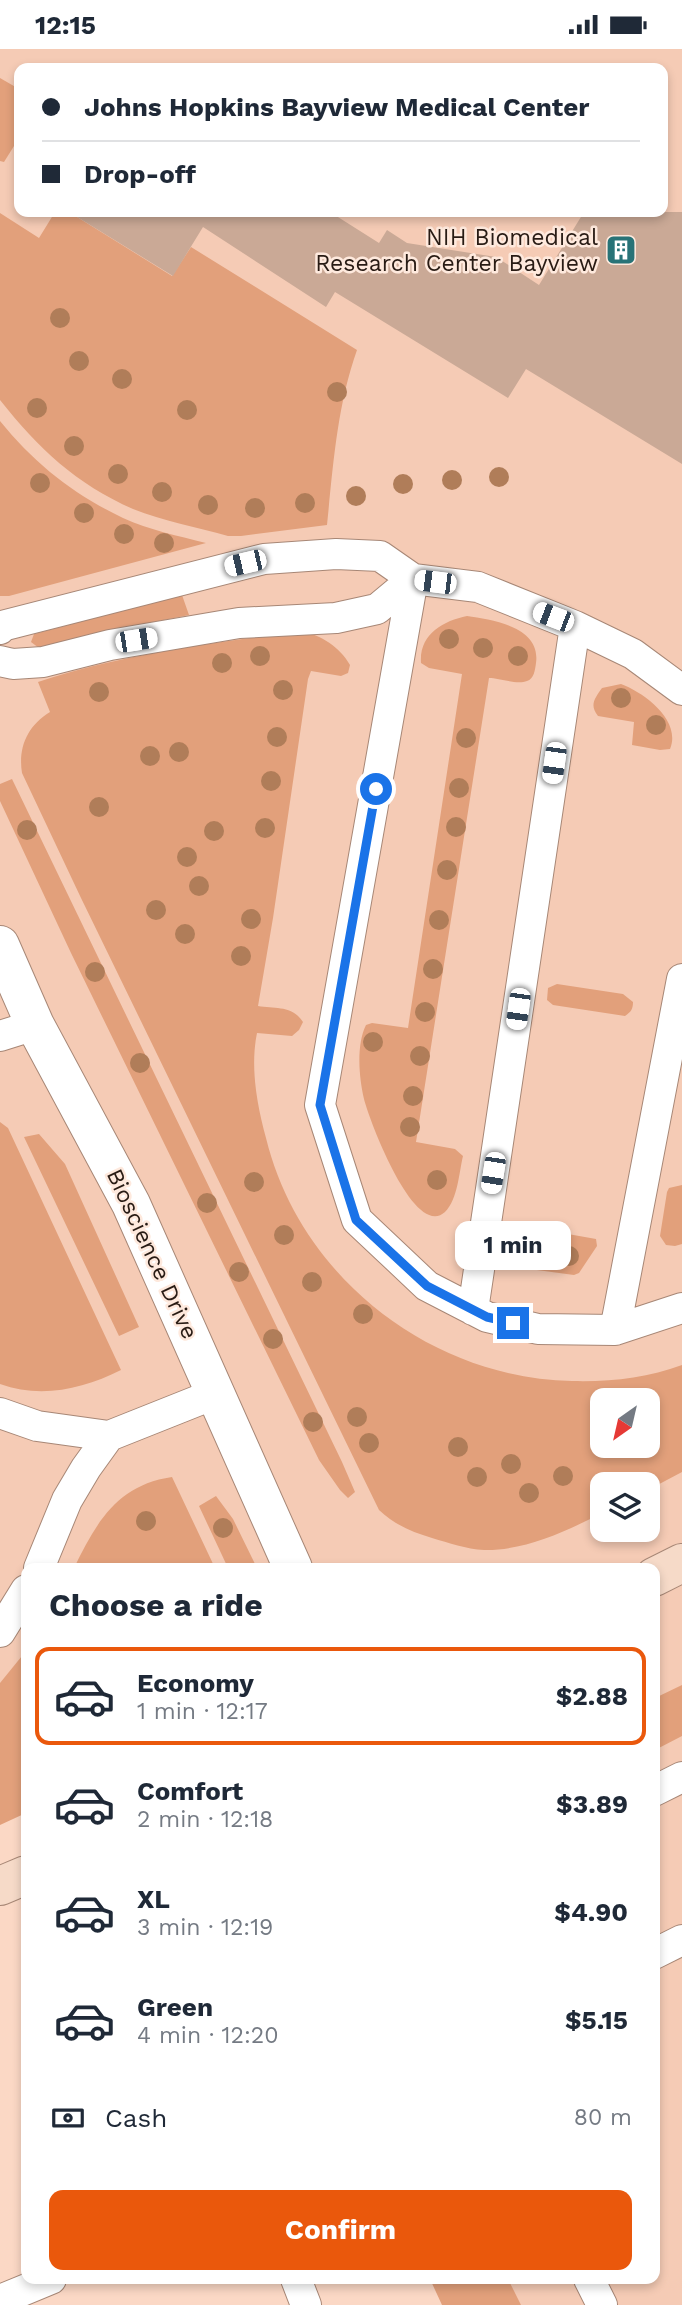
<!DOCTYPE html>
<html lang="en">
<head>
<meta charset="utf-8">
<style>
  :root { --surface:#fff; --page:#f6f6f7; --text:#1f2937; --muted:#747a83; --line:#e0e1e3; --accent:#ea580c }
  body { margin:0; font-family:"Work Sans",sans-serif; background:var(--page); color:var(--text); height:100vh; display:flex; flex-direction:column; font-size:26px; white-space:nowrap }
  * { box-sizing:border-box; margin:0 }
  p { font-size:23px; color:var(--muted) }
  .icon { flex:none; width:38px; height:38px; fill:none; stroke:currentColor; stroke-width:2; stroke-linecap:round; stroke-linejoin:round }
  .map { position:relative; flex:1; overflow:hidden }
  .sheet { position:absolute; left:21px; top:1514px; width:639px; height:721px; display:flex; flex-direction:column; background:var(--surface); border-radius:14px; box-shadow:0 4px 10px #0003 }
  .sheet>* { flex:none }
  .guide { position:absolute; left:14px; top:14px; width:654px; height:154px; border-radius:14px; box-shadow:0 4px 10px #0003; display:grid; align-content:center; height:154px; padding:0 28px; background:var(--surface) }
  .needle { width:46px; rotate:214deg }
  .buttons { position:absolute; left:590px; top:1339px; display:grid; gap:14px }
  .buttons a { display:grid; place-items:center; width:70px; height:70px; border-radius:14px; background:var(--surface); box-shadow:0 4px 10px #0003; font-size:35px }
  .end { position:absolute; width:32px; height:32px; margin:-16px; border:9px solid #1a73e8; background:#fff; box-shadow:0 0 0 4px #fff }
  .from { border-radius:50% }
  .bubble { position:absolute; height:49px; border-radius:14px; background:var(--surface); box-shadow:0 4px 10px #0003; font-size:23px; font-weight:700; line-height:49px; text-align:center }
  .car { position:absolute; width:21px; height:42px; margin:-21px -10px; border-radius:9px; box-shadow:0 0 5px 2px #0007; background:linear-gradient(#fff 24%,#345 0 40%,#fff 0 76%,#345 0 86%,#fff 0) }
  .guide b { display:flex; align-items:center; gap:24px; height:66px; font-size:26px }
  .guide b+b { border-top:2px solid var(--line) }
  .guide i { width:18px; height:18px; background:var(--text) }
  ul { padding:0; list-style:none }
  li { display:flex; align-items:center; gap:21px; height:98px; margin:0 14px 10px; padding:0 14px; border:4px solid transparent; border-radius:14px }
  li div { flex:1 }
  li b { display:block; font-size:26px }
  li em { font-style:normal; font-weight:700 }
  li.selected { border-color:var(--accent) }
  li>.icon { width:63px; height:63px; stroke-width:1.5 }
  h2 { padding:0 28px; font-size:32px; line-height:84px }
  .pay { display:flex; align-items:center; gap:18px; height:77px; padding:0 28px; font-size:26px }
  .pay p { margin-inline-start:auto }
  .button { display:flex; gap:14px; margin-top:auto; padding:14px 28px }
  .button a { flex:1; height:80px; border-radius:14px; background:var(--accent); color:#fff; font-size:28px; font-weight:700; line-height:80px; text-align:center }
  .status { display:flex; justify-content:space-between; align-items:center; height:49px; padding:0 35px; background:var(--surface); direction:ltr }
  .status svg { height:19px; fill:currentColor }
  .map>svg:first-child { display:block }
  .built { fill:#f5cbb5; fill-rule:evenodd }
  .green { fill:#e2a07b; fill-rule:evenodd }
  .building { fill:#caa996 }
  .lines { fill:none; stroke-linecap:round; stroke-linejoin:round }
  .service-casing { stroke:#a78776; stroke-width:32 }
  .minor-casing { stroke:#a78776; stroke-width:40 }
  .secondary-casing { stroke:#a78776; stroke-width:40 }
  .service { stroke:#fff; stroke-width:30 }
  .minor { stroke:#fff; stroke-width:38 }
  .secondary { stroke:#f6dac8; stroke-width:38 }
  .tree { fill:#b07d59 }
  .route { stroke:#1a73e8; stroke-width:9 }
  .labels { text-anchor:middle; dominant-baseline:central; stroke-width:5; stroke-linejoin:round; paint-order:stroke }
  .poi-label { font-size:23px; fill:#281b14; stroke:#fee9dd; text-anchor:end }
  .street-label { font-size:23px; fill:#281b14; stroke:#fee9dd }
</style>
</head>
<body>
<div class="status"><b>12:15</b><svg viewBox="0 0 49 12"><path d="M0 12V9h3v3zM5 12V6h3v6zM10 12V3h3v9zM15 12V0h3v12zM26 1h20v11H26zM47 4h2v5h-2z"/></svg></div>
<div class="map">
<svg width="682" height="2256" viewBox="0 0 682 2256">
  <rect width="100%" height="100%" fill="#fbd8c5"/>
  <!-- built -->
  <path class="built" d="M0 0H682V2256H500L487 2230H654V1519H26V1697L0 1709ZM19 19H663V163H19ZM602 1351H648V1396H602ZM602 1435H648V1480H602Z"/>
  <!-- green -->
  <path class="green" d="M0 29 19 40V89L4 113 0 112Z
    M55 163H69L172 227 191 198 357 301C337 357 333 418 327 476L241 487H228C197 478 163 472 133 460 76 435 38 399 0 351V164L39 189Z
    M0 372C35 415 73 445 123 469 149 481 179 487 206 494L9 547H0Z
    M182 546 189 566 79 588 39 599 31 593 34 585Z
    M467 567C494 571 541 578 536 614 535 621 534 630 527 632 517 636 499 629 489 629L416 1093 455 1100 463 1107C459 1123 458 1150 445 1163 414 1191 369 1070 364 1050 359 1029 356 996 366 976L372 974 408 979 462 625 429 619 421 614C419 585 443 572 467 567Z
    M301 582C321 586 340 598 350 616L348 624 341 627 311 622 308 630 273 869 258 957C275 960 292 956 303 973L299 981 292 987 257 984C250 1018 257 1056 266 1089 300 1228 430 1329 572 1332 610 1333 647 1329 682 1316V1423L648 1441V1435H602V1464C567 1482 524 1502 484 1501 466 1500 449 1494 432 1489 412 1483 395 1476 379 1461L81 849 22 724C18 699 27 677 50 663L38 633C123 605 213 594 301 582ZM602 1351H648V1396H602Z
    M621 635C643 643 682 671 670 700L660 701 632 696 634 673 598 667C589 656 595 649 602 639Z
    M12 730 342 1413 355 1443 348 1449 340 1441 319 1411 71 904 0 752V735Z
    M557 935 623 945 633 953C633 960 631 963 625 967L553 956 547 951 548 939Z
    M0 1073 8 1079 121 1321C83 1340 41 1350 0 1335Z
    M39 1085 65 1115 139 1278 119 1287 24 1088Z
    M682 1136V1195L675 1197 666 1196 660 1187 667 1143 669 1139Z
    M523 1177 596 1190 597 1197 579 1224 574 1226 522 1219 518 1215 509 1184 515 1178Z
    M172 1428 215 1519H74C96 1474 117 1436 172 1428Z
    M216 1447 233 1470 257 1519H228L199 1457Z
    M26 1602V1764L0 1776V1634Z
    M682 1636V1687L655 1701V1649Z
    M430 2230H508L521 2256H442Z"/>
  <!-- building -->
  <path class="building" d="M69 163H330L379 194 387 181 407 194 496 208 539 236 584 163H682V415L526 320 508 349 335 243 326 258 203 178 173 227Z"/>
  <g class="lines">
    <!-- service casing -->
    <g class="service-casing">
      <path id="service" d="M413 530 320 1056 357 1171 427 1237 487 1268 538 1280 615 1281 682 1259
        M0 580 2 577 264 510 336 505 380 507 413 530 478 538 575 577 633 605 682 641
        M0 612 13 615 43 613 110 596 239 574 336 569 377 560 413 530
        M0 987 35 976
        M473 1261 575 577
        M615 1281 682 930
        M0 1364 37 1377 109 1387
        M39 1519 67 1451 86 1419 109 1387 217 1344
        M0 1583 26 1541
        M654 1742 682 1728
        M654 1905 682 1891
        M296 2230 306 2256
        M589 2230 602 2256
        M0 2251 51 2230"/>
    </g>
    <!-- minor casing -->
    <g class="minor-casing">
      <path id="minor" d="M0 896 35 976 131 1155 293 1519"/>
    </g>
    <!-- secondary casing -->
    <g class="secondary-casing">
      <path id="secondary" d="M654 1528 682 1514
        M0 1837 26 1826"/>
    </g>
    <!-- service -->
    <use href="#service" class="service"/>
    <!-- minor -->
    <use href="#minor" class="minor"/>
    <!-- secondary -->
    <use href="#secondary" class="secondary"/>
  </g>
  <!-- trees -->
  <g class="tree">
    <circle cx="60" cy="269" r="10"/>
    <circle cx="79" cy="312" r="10"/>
    <circle cx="122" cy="330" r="10"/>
    <circle cx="337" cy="343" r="10"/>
    <circle cx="37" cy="359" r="10"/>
    <circle cx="187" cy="361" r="10"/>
    <circle cx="74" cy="397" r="10"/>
    <circle cx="118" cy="425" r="10"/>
    <circle cx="499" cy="428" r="10"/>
    <circle cx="452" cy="431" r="10"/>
    <circle cx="40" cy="434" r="10"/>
    <circle cx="403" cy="435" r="10"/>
    <circle cx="162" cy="443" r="10"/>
    <circle cx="356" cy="447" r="10"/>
    <circle cx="305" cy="454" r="10"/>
    <circle cx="208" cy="456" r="10"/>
    <circle cx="255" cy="459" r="10"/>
    <circle cx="84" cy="464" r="10"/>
    <circle cx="124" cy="485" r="10"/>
    <circle cx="164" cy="494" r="10"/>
    <circle cx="449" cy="590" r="10"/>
    <circle cx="483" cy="599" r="10"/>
    <circle cx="260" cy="607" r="10"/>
    <circle cx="518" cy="607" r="10"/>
    <circle cx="222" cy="614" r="10"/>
    <circle cx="283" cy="641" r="10"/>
    <circle cx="99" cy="643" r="10"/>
    <circle cx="621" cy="649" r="10"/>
    <circle cx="656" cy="676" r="10"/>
    <circle cx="277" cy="688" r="10"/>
    <circle cx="466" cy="689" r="10"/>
    <circle cx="179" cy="703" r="10"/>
    <circle cx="150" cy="707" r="10"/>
    <circle cx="271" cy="732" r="10"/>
    <circle cx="459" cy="739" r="10"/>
    <circle cx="99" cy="758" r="10"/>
    <circle cx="456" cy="778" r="10"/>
    <circle cx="265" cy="779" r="10"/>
    <circle cx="27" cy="781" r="10"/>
    <circle cx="214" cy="782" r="10"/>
    <circle cx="187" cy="808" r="10"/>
    <circle cx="447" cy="821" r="10"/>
    <circle cx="199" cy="837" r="10"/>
    <circle cx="156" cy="861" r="10"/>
    <circle cx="251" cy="870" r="10"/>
    <circle cx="439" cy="871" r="10"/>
    <circle cx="185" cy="885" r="10"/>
    <circle cx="241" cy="907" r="10"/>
    <circle cx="433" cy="920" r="10"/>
    <circle cx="95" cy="923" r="10"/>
    <circle cx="425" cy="963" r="10"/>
    <circle cx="373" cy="993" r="10"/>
    <circle cx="420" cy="1007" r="10"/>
    <circle cx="140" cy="1014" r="10"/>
    <circle cx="413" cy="1047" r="10"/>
    <circle cx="410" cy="1078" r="10"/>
    <circle cx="437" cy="1131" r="10"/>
    <circle cx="254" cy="1133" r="10"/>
    <circle cx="207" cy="1154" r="10"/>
    <circle cx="284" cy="1186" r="10"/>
    <circle cx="534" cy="1201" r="10"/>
    <circle cx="569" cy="1207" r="10"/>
    <circle cx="239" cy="1223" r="10"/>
    <circle cx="312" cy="1233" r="10"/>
    <circle cx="363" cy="1265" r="10"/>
    <circle cx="273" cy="1290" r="10"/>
    <circle cx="357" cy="1368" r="10"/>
    <circle cx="313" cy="1373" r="10"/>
    <circle cx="369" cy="1394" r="10"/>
    <circle cx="458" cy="1398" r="10"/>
    <circle cx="511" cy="1415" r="10"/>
    <circle cx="563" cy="1427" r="10"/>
    <circle cx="477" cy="1428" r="10"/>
    <circle cx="529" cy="1444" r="10"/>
    <circle cx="146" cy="1472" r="10"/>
    <circle cx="223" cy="1479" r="10"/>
  </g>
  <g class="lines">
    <!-- route -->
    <path class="route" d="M376 740 320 1056 356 1171 427 1237 487 1268 513 1274"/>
  </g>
  <!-- icons -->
  <defs>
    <g id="building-square" transform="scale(1.575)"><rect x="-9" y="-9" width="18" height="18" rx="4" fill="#287377" stroke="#fee9dd"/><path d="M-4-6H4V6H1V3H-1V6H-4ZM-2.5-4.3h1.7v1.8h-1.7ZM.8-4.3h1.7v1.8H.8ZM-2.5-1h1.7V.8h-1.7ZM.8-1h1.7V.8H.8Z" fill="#fff"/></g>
  </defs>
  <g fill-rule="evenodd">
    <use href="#building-square" x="621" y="201"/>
  </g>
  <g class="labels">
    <!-- poi labels -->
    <g class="poi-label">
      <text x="598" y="188">NIH Biomedical<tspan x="598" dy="26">Research Center Bayview</tspan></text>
    </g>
    <!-- street labels -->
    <g class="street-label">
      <text transform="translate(152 1205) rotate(65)">Bioscience Drive</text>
    </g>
  </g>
</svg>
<div class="buttons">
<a><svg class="needle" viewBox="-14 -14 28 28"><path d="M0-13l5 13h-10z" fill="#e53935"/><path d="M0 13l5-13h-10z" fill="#747a83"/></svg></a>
<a><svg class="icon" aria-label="layers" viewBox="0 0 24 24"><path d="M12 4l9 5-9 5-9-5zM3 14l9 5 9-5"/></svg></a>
</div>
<i class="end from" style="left:376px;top:740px"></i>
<i class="end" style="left:513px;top:1274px"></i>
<div class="bubble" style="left:455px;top:1172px;width:116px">1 min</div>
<i class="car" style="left:245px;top:514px;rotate:257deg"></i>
<i class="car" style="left:435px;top:533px;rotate:277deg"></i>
<i class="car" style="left:553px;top:568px;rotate:291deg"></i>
<i class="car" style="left:136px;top:591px;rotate:81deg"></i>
<i class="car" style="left:554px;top:714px;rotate:188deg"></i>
<i class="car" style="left:518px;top:960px;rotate:188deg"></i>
<i class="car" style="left:493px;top:1124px;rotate:189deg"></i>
<div class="guide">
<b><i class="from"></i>Johns Hopkins Bayview Medical Center</b>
<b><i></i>Drop-off</b>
</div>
<section class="sheet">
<h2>Choose a ride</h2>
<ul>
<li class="selected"><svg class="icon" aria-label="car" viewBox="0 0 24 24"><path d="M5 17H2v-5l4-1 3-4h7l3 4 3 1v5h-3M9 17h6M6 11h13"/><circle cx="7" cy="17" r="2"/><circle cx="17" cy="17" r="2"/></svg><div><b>Economy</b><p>1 min · 12:17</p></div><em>$2.88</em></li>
<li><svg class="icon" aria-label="car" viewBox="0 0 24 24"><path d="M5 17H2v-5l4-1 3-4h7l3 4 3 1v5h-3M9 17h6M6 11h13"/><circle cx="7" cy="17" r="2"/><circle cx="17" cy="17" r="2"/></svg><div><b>Comfort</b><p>2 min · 12:18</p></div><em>$3.89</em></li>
<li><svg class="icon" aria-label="car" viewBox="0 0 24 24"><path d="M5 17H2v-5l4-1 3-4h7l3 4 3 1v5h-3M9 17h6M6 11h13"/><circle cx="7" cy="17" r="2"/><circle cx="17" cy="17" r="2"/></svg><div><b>XL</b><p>3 min · 12:19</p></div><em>$4.90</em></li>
<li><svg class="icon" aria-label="car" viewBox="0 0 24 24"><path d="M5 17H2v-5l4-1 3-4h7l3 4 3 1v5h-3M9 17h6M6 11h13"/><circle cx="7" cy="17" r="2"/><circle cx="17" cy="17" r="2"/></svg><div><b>Green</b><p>4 min · 12:20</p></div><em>$5.15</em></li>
</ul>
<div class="pay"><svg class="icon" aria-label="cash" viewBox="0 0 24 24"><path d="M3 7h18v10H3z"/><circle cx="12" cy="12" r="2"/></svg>Cash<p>80 m</p></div>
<div class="button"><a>Confirm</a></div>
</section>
</div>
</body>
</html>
